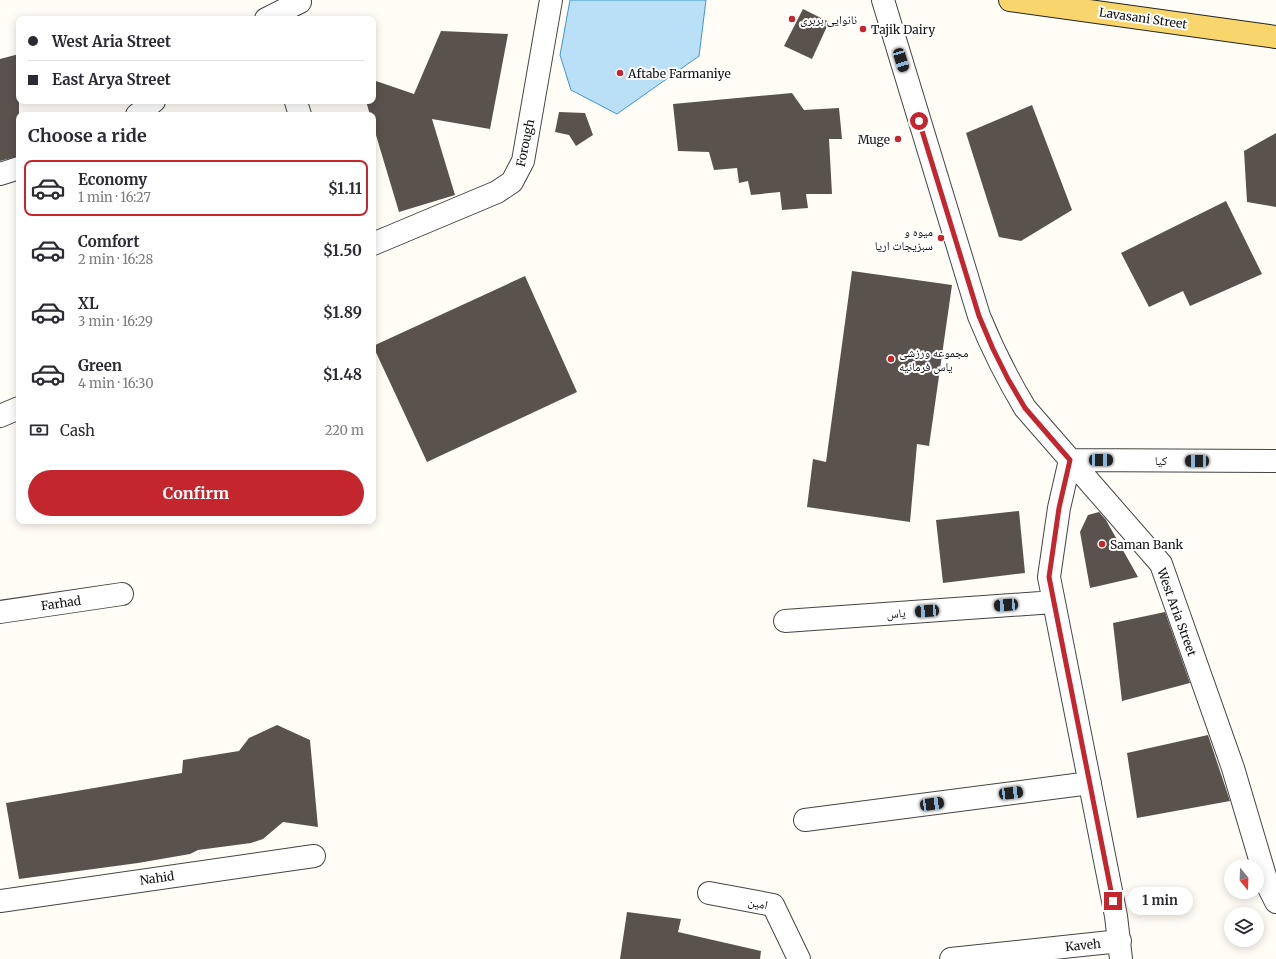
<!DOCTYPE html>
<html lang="en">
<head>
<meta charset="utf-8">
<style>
  :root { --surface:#fff; --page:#f2f2f3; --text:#2b2b33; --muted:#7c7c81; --line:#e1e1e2; --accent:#c4262e }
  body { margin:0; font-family:Merriweather,"Noto Naskh Arabic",serif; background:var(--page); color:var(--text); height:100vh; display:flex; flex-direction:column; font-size:15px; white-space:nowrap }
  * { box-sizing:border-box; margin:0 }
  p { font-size:13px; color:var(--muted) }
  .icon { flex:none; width:22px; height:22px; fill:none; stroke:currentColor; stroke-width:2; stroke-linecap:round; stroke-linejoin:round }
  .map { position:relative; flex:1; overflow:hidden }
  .panel { position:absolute; left:16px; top:112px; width:360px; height:412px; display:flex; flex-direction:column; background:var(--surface); border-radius:8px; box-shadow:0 2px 10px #0003 }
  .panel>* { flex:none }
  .guide { position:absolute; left:16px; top:16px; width:360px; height:88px; border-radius:8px; box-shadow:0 2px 10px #0003; display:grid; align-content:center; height:88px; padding:0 12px; background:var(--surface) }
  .needle { width:26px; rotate:161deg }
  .buttons { position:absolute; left:1224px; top:859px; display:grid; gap:8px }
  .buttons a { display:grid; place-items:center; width:40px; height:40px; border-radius:50%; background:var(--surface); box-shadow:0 2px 10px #0003; font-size:20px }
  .end { position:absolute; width:18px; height:18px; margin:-9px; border:5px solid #c4262e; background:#fff; box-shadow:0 0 0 2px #fff }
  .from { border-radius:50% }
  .bubble { position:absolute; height:28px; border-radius:14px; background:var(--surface); box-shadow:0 2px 10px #0003; font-size:13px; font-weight:700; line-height:28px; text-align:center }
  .car { position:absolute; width:12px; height:24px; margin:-12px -6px; border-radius:5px; box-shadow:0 0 3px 1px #0007; background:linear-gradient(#222 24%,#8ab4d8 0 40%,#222 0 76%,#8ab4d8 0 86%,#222 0) }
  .guide b { display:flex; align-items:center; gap:14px; height:38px; font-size:15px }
  .guide b+b { border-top:1px solid var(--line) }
  .guide i { width:10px; height:10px; background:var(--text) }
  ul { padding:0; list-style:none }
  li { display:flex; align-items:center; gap:12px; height:56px; margin:0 8px 6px; padding:0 4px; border:2px solid transparent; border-radius:8px }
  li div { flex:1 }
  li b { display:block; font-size:15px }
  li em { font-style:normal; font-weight:700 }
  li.selected { border-color:var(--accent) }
  li>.icon { width:36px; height:36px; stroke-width:1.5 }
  h2 { padding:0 12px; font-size:18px; line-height:48px }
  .pay { display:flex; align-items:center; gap:10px; height:44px; padding:0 12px; font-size:15px }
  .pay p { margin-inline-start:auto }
  .cta { display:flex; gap:8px; margin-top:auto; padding:8px 12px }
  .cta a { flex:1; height:46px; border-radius:24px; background:var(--accent); color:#fff; font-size:16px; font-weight:700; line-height:46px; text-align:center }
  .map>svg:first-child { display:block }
  .water { fill:#b9e0f7; stroke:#3f96cf }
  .building { fill:#5a524d }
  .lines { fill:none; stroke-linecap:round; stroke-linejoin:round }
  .minor-casing { stroke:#444; stroke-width:24 }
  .major-casing { stroke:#222; stroke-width:24 }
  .minor { stroke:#fff; stroke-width:22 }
  .major { stroke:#f9d66b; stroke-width:22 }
  .route { stroke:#c4262e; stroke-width:5 }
  .poi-dot { fill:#c4262e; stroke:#fff; stroke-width:1.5 }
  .labels { text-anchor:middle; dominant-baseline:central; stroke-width:4; stroke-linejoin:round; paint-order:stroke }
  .street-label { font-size:12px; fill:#111; stroke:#fff }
  .poi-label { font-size:12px; fill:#111; stroke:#fff; text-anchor:start }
</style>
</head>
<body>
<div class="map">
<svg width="1276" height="959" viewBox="0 0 1276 959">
  <rect width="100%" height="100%" fill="#fffdf5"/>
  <!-- water -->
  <path class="water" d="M570 0H706L699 56 617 114 571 90 560 55Z"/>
  <!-- building -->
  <path class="building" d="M803 9 829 22 812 59 784 46Z
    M441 31 508 34 490 129 432 119 455 195 399 212 373 125V115H370L366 101H373V80L414 94Z
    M19 54V156L0 161V59Z
    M792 93 804 110 839 108 842 139H829L832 194H806L808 208 782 210 780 192 751 195 748 181 739 183 737 168 714 170 709 152 678 151 673 104Z
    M1032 105 1072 210 1021 241 999 237 966 133Z
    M559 112 585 113 593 135 576 146 569 135 555 132Z
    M1276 133V207L1247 202 1244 151Z
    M1226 201 1262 274 1190 306 1183 291 1149 307 1121 253Z
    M852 271 952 285 929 446 917 444 910 522 807 507 813 459 826 462Z
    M525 276 577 392 427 462 373 346Z
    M1019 511 1025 573 943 583 936 520Z
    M1099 512 1106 520 1138 577 1090 588 1080 532 1088 515Z
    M1165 612 1190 683 1122 701 1113 623Z
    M277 725 310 740 318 827 283 822 263 839 251 843 198 850 190 854 138 863 19 879 6 803 182 773 183 760 239 751 249 738Z
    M1208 735 1230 801 1137 818 1127 753Z
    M627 912 681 919 678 932 761 951 760 959H620Z"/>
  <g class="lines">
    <!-- minor casing -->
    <g class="minor-casing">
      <path id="minor" d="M883 0 979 316C992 348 1007 378 1025 408L1161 564 1233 768 1268 886 1276 902
        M266 19 300 2
        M296 102 300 115
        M137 115 154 101
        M0 174 19 168
        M373 244 497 192 512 182 523 161 551 0
        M0 416 19 408
        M0 612 122 594
        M785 621 1054 602
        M805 820 1090 783
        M709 893 773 905 799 959
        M0 901 314 856
        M951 959 1120 941
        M1121 959 1116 916 1049 577 1059 508 1070 460 1276 461"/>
    </g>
    <!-- major casing -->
    <g class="major-casing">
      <path id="major" d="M1010 0 1276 37"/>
    </g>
    <!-- minor -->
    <use href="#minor" class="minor"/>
    <!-- major -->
    <use href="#major" class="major"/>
  </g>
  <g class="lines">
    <!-- route -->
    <path class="route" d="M919 121 979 316 993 349 1008 379 1025 408 1070 460 1059 508 1049 577 1113 901"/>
  </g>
  <!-- markers -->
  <g class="poi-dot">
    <circle cx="792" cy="19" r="4"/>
    <circle cx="863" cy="29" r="4"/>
    <circle cx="620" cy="73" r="4"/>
    <circle cx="898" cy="139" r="4"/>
    <circle cx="941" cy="238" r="4"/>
    <circle cx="891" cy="359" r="4"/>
    <circle cx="1102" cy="544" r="4"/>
  </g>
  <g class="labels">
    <!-- street labels -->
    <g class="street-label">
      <text transform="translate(1143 18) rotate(8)">Lavasani Street</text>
      <text transform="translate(525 143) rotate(-78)">Forough</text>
      <text x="1161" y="460">کیا</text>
      <text transform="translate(61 603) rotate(-8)">Farhad</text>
      <text transform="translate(1177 612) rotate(70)">West Aria Street</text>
      <text transform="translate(896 613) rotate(-4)">یاس</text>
      <text transform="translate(157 878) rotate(-8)">Nahid</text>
      <text transform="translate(758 903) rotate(12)">امین</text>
      <text transform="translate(1083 945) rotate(-6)">Kaveh</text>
    </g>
    <!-- poi labels -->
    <g class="poi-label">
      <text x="800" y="19">نانوایی بربری</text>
      <text x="871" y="29">Tajik Dairy</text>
      <text x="628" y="73">Aftabe Farmaniye</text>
      <text x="890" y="139" text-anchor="end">Muge</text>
      <text x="933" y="231" text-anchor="end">میوه و<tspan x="933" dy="14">سبزیجات اریا</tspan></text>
      <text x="899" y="352">مجموعه ورزشی<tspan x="899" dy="14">یاس فرمانیه</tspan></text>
      <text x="1110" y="544">Saman Bank</text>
    </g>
  </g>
</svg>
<div class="buttons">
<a><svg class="needle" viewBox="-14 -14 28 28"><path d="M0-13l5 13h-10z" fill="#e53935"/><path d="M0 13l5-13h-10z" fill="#7c7c81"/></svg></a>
<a><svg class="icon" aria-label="layers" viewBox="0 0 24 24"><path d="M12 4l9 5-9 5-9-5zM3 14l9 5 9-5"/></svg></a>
</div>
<i class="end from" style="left:919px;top:121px"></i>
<i class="end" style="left:1113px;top:901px"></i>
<div class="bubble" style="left:1127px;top:887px;width:66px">1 min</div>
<i class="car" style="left:901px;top:60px;rotate:163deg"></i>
<i class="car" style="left:1101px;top:460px;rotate:90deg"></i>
<i class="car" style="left:1197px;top:461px;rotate:270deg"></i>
<i class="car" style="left:1006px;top:605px;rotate:266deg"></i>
<i class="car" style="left:927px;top:611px;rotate:266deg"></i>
<i class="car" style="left:1011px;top:793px;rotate:83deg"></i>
<i class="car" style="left:932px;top:804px;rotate:82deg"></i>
<div class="guide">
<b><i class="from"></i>West Aria Street</b>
<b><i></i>East Arya Street</b>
</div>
<section class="panel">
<h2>Choose a ride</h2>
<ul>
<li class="selected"><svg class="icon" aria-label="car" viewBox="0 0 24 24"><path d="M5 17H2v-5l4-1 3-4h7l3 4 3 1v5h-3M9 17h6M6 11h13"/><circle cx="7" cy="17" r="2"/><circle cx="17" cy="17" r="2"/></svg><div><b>Economy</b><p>1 min · 16:27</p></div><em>$1.11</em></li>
<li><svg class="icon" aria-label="car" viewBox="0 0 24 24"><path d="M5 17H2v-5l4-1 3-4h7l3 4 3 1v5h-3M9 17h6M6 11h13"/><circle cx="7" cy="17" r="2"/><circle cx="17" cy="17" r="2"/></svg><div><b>Comfort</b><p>2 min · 16:28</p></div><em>$1.50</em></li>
<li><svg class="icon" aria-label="car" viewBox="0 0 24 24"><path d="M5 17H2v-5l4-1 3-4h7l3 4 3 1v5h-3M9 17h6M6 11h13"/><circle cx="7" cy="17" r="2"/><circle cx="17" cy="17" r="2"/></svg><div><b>XL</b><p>3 min · 16:29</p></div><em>$1.89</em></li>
<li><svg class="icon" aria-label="car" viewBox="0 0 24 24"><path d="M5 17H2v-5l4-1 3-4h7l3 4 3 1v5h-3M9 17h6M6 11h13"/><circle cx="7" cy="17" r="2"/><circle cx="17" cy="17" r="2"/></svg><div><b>Green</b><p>4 min · 16:30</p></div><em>$1.48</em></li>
</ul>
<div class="pay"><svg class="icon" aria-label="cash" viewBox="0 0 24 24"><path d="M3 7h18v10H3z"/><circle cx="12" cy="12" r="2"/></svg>Cash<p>220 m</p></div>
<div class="cta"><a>Confirm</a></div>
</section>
</div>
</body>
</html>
